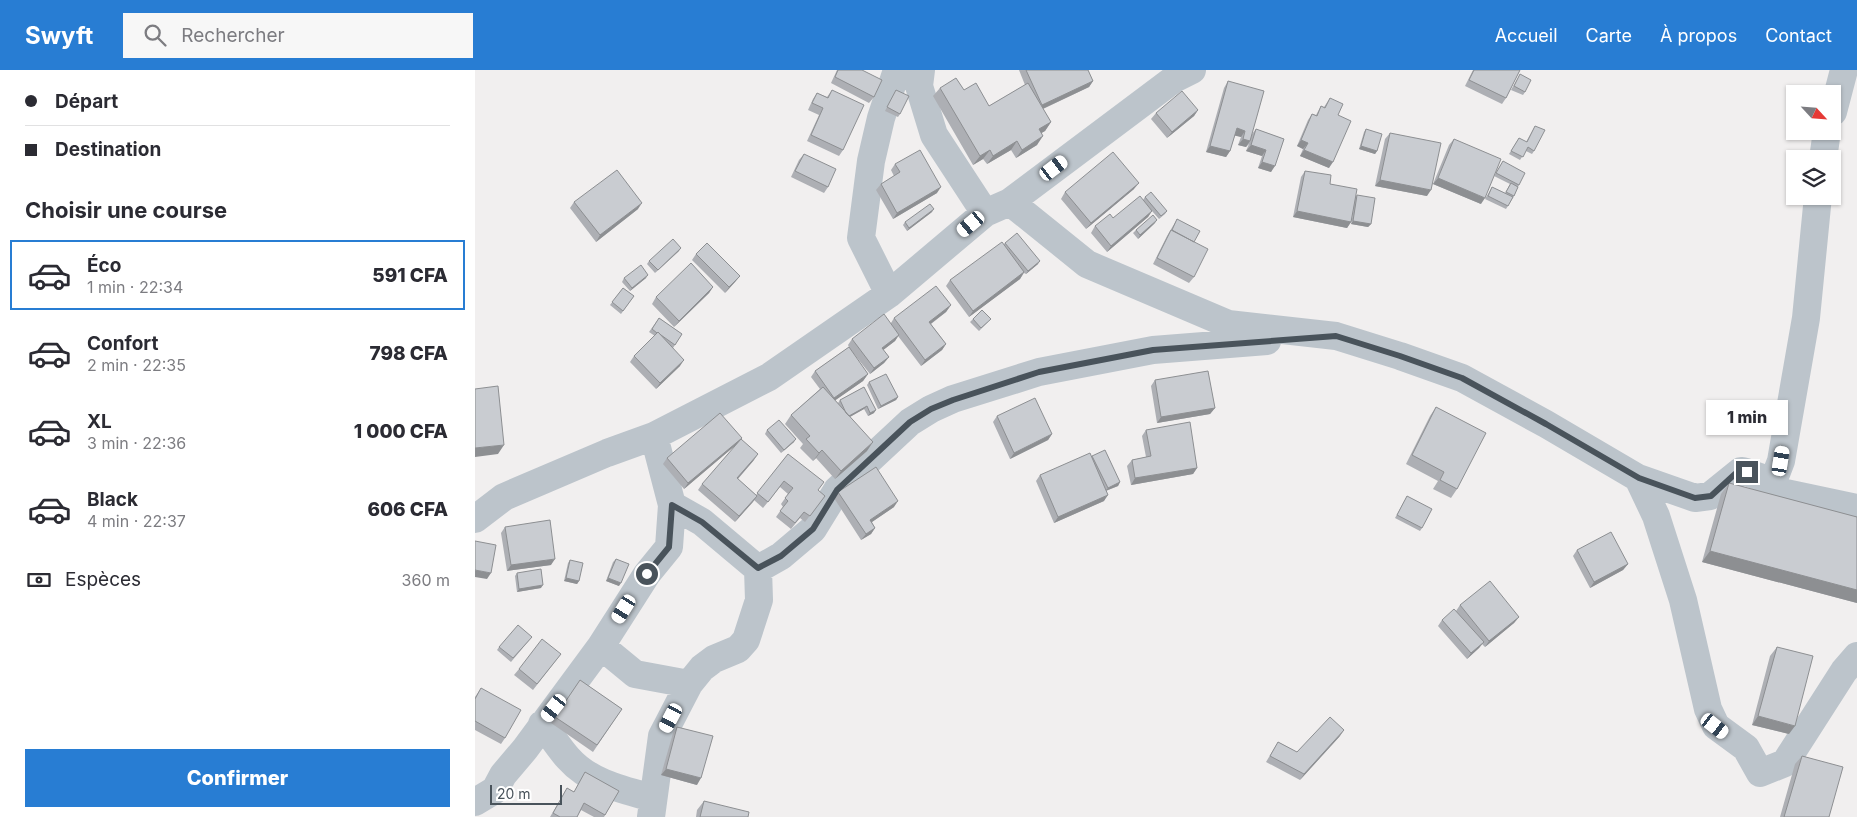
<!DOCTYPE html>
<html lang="fr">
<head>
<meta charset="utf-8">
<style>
  :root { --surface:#fff; --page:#f7f7f7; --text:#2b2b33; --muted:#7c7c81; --line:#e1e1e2; --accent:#287dd3 }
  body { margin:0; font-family:Inter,sans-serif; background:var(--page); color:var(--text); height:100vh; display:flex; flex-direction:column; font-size:19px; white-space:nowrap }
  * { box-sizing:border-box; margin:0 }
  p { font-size:16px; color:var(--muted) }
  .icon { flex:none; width:28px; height:28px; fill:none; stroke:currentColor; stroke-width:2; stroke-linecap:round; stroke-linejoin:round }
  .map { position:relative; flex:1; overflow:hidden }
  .panel { display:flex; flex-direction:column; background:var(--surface); width:475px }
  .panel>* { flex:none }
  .guide { display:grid; align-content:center; height:110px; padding:0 25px; background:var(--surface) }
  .needle { width:32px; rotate:116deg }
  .buttons { position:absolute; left:1311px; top:15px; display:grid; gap:10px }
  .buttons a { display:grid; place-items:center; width:55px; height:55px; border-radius:0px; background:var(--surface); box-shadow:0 1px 4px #0004; font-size:25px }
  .scale { position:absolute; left:15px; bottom:12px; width:72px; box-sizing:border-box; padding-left:5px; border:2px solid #49535b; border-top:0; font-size:14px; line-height:18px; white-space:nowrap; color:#49535b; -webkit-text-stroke:4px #fff; paint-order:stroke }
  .end { position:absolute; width:22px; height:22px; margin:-11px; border:6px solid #49535b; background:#fff; box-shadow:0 0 0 2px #fff }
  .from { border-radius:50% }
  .bubble { position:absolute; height:35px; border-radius:0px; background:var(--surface); box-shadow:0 1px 4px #0004; font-size:16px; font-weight:800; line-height:35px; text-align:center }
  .car { position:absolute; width:15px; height:30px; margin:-15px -8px; border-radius:6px; box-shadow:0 0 4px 1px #0007; background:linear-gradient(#fff 24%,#345 0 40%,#fff 0 76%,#345 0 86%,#fff 0) }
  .guide b { display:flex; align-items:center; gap:18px; height:48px; font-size:19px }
  .guide b+b { border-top:1px solid var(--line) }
  .guide i { width:12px; height:12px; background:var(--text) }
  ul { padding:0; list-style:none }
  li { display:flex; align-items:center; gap:15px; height:70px; margin:0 10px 8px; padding:0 15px; border:2px solid transparent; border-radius:0px }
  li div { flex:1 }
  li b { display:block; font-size:19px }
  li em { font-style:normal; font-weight:800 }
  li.selected { border-color:var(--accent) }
  li>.icon { width:45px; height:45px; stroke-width:1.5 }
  h2 { padding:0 25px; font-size:22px; line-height:60px }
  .pay { display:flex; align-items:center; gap:12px; height:55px; padding:0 25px; font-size:19px }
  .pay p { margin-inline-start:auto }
  .button { display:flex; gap:10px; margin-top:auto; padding:10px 25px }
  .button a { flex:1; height:58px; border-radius:0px; background:var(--accent); color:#fff; font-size:20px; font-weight:800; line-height:58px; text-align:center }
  header { display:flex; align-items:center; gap:30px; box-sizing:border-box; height:70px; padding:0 25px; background:var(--accent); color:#fff }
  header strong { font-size:24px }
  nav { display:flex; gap:28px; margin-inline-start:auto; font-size:18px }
  .search { width:350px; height:45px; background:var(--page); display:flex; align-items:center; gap:12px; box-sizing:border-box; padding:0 18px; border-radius:0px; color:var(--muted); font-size:19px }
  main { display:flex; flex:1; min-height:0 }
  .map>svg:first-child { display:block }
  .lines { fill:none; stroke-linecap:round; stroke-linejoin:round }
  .minor { stroke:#bcc4cb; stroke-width:28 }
  .wall { fill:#adafb4 }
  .shaded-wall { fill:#8d8f92 }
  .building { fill:#c9ccd1; stroke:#8d8f92 }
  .route { stroke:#49535b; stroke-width:6 }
</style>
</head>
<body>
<header>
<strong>Swyft</strong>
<div class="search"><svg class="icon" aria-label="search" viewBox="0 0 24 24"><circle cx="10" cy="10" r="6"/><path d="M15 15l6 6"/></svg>Rechercher</div>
<nav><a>Accueil</a><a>Carte</a><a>À propos</a><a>Contact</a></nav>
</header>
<main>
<section class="panel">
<div class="guide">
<b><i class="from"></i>Départ</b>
<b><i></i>Destination</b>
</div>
<h2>Choisir une course</h2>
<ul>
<li class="selected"><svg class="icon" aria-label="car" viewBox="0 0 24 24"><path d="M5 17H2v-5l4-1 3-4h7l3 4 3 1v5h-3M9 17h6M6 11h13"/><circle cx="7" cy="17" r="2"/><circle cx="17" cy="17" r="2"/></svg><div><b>Éco</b><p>1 min · 22:34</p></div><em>591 CFA</em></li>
<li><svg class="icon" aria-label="car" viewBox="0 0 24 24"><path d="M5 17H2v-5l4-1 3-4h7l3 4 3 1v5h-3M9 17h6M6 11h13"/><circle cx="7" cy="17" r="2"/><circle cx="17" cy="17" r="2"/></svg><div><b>Confort</b><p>2 min · 22:35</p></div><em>798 CFA</em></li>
<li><svg class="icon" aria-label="car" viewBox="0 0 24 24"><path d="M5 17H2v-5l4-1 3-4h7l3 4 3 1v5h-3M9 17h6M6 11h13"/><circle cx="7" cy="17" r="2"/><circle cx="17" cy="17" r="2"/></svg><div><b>XL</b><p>3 min · 22:36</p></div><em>1 000 CFA</em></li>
<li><svg class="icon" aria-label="car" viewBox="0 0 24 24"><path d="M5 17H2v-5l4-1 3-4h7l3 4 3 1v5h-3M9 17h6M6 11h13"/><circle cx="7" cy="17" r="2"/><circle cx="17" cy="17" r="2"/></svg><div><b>Black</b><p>4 min · 22:37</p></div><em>606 CFA</em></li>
</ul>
<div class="pay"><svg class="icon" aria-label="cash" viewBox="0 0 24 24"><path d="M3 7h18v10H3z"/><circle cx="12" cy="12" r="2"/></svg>Espèces<p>360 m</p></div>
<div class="button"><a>Confirmer</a></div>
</section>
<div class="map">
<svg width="1382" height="747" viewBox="0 0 1382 747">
  <rect width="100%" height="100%" fill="#f1efef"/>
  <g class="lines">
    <!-- minor -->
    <path class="minor" d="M446 0 444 16 459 65 510 143
      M1358 42 1369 0
      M1348 89 1352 61
      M535 132 612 194 753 254 861 266 925 286 987 308 1071 354 1163 408 1220 428 1235 426 1266 401C1276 402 1284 409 1295 409L1301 404 1306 391 1331 248 1343 126
      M414 224 386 168 396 91 406 48 422 0
      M179 366 197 435 227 452 283 499
      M1163 408 1181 446 1208 530 1233 639 1241 656 1271 678 1285 703 1310 693 1369 601 1382 586
      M1295 409 1301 419 1306 422 1382 438
      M0 449 29 427 132 383 179 366 294 307 414 224 510 143 535 132 699 9 717 0
      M283 499 306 486 338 459 362 420 435 352 456 339 478 329 564 302 678 280 792 271
      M126 576 160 604 214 614
      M67 654C76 665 84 678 93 688 115 713 148 720 178 728
      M0 732 20 720 28 705 50 679 126 576 172 504 194 477 197 435
      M176 747 187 666 214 614 227 598 239 589 263 579 271 570 284 530 283 499"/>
  </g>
  <!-- wall -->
  <path class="wall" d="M362 0H387L399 27 394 33 356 13Z
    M544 0H613L618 11 614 17 568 39 576 52 570 61 566 63 562 75 541 88 536 80 512 94 508 89 498 95 458 26 465 18 489 20 514 36 550 15Z
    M998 0H1045L1031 28 1027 34 990 16Z
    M1045 4 1050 22 1048 25 1036 20Z
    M753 11 777 64 781 59 809 69 796 102 783 98 787 86 771 81 774 74 771 77 763 75 766 67 760 65 755 81 751 87 731 82 749 18Z
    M357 20 368 80 364 86 332 71 344 45 333 40 338 29 342 23 352 27Z
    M421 20 425 44 423 47 410 41Z
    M855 28 863 45 854 98 825 86 828 79 822 76 833 50 837 44 841 45 846 36 849 37Z
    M723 40 719 46 692 68 676 49 681 43Z
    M1060 56 1059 81 1057 84 1051 81 1045 90 1034 84 1044 68 1051 72Z
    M891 59 902 81 900 84 884 79 889 62Z
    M915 63 952 126 900 116 910 69Z
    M979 69 1006 134 958 114 974 75Z
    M329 84 353 117 349 123 316 107 324 90Z
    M1028 91 1044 115 1039 126 1031 139 1010 129 1017 117 1030 123 1035 114 1019 106Z
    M420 94 462 123 418 149 401 120 406 114 419 106 416 100Z
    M830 101 881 127 882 125 896 154 893 157 876 154 879 137 876 152 872 158 818 147 826 107Z
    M659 119 611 159 586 129 590 122Z
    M670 127 692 141 690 144 684 149 677 141 673 147 632 182 616 163 620 156 638 148 668 130Z
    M99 132 163 139 121 172 95 138Z
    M457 142 432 161 428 155 430 152Z
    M702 149 719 172V207L714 213 678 194 692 166Z
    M680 153 663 169 658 163 661 160Z
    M530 173 563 194 551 204 549 203 545 209 494 247 471 216 475 210 529 174Z
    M204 181 180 203 172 194 174 191Z
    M221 184 265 206 260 212 250 223 217 190Z
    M149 208H171L155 221 147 212Z
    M238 217 234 223 199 257 177 234 181 227Z
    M148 218 159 226 146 244 135 235Z
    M476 235 471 242 456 254 471 274 467 280 446 296 423 266 420 271 408 280 414 287 409 293 395 304 375 279 393 304 388 311 360 330 363 333 365 330 389 317 399 343 393 346 389 339 375 347 392 381 360 409 341 388 338 391 325 378 328 374 310 354 316 345 345 319 336 307 340 301 374 277 373 275 377 269 416 253 419 248Z
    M184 248 207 264 198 278 205 296 181 319 155 292 159 286 180 266 174 262Z
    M498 249 513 252 504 261 495 252Z
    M680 310 740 338 735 344 682 353 676 316Z
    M394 312 423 327 421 330 403 339 392 315Z
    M961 337 982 419 976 428 958 419 963 411 931 394 955 346Z
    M522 346 577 364 573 370 535 389 518 352Z
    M292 360 319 372 306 383 290 364Z
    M671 360 722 398 718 404 656 415 652 396 657 390 671 387 667 366Z
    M267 368 262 374 209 419 188 394 192 388Z
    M313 384 343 420 350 426 330 452 325 448 316 459 301 447 308 437 306 434 313 424 305 417 288 438 279 430 260 452 223 420 227 414 279 390 263 409 281 425Z
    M617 387 645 412 643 416 631 421 629 431 579 453 561 411 565 405Z
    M1254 413 1382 447V533L1227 492 1246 424Z
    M363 422 419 437 397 452 400 458 396 464 386 470 359 428Z
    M932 426 947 458 945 461 920 448Z
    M30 457 76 495 32 501 26 463Z
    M1102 480 1153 494 1148 500 1115 518 1098 486Z
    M141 489 144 516 131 511 138 492Z
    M95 490 104 511 102 514 89 511 93 493Z
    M42 503 66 518 42 522 40 506Z
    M985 535 1044 547 1039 553 1010 577 1007 574 1004 578 992 589 963 556 967 550 981 541Z
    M57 567 36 592 22 580 24 577Z
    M1302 577 1314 664 1277 655 1295 586Z
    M86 584 58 620 39 605 44 599Z
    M105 610 147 639 118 682 76 653Z
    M6 618 30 668 26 674 0 660V627Z
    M202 657 222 715 186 705 198 663Z
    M865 666 825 710 791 692 803 672 822 682Z
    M1327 686 1354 747H1305L1320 694Z
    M110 702 144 721 129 747H119L106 740 102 747H75L92 718 99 722Z
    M229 731 273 747H221L222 740Z"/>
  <!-- shaded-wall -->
  <path class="shaded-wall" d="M618 11 614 17 563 41 567 35Z
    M723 40 719 46 692 68 697 62Z
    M576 52 570 61 558 68 564 59Z
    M762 58 770 61 766 67 757 65Z
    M568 66 562 75 541 88 547 80Z
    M768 69 775 71 771 77 763 75Z
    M826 70 833 73 828 79 822 76Z
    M542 71 536 80 512 94 518 86Z
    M776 75 791 80 787 86 771 81Z
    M735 76 755 81 751 87 731 82Z
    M886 76 902 81 900 84 884 79Z
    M515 80 508 89 498 95 505 86Z
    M829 80 858 92 854 98 825 86Z
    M787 92 800 96 796 102 783 98Z
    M963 108 1010 128 1006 134 958 114Z
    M905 110 956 120 952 126 900 116Z
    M664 113 659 119 611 159 616 153Z
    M466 117 462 123 418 149 422 143Z
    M167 133 163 139 121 172 125 165Z
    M459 139 457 142 432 161 434 158Z
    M677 141 673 147 632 182 636 176Z
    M822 141 876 152 872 158 818 147Z
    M682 150 680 153 663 169 665 165Z
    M878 151 896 154 893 157 876 154Z
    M206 178 204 181 180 203 183 200Z
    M565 191 563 194 551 204 553 201Z
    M549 202 545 209 494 247 498 241Z
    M173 205 171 208 155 221 157 218Z
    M265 206 260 212 250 223 254 217Z
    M238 217 234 223 199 257 204 251Z
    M476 235 471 242 450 258 454 252Z
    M424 265 420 271 403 284 407 278Z
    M471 274 467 280 446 296 450 290Z
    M414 287 409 293 395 304 399 298Z
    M209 290 205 296 181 319 185 313Z
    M393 304 388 311 355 334 359 328Z
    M423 327 421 330 403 339 406 336Z
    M392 336 389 339 371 349 373 346Z
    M740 338 735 344 682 353 686 347Z
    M401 340 399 343 393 346 395 343Z
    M577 364 573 370 535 389 539 383Z
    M267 368 262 374 209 419 213 413Z
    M321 369 319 372 306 383 309 380Z
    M398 372 392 381 360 409 366 401Z
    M29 375 23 384 0 387V378Z
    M347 380 341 388 338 391 344 383Z
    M283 384 279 390 258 414 262 408Z
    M722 398 718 404 656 415 660 408Z
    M645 412 643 416 630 421 633 418Z
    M633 425 629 431 579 453 583 447Z
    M282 426 278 432 260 452 264 446Z
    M423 431 419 437 391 456 395 450Z
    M400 458 396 464 386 470 391 464Z
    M1235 481 1382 520V533L1227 492Z
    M80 489 76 495 32 501 36 495Z
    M1153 494 1148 500 1115 518 1119 512Z
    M0 500 16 503 12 509 0 507Z
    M91 508 104 511 102 514 89 511Z
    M133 508 146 513 144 516 131 511Z
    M68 515 66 518 42 522 44 519Z
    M1044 547 1039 553 1010 577 1014 571Z
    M1009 572 1004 578 992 589 996 583Z
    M1283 646 1320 656 1314 664 1277 655Z
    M869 660 865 666 825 710 829 704Z
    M191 699 226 708 222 715 186 705Z"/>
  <!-- building -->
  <path class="building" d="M363 0H387L407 10 399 27 360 7Z
    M551 0H613L618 11 567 35Z
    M999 0H1045L1031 28 994 10Z
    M1045 4 1056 10 1050 22 1039 16Z
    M481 8 489 20 501 13 514 36 553 13 576 52 564 59 568 66 547 80 542 71 518 86 515 80 505 86 465 18Z
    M753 11 789 21 775 71 768 69 770 61 762 58 755 81 735 76Z
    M357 20 389 35 368 80 336 65 348 38 337 33 342 23 353 28Z
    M421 20 434 26 425 44 412 37Z
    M707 21 723 40 697 62 681 43Z
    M855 28 868 34 863 45 876 51 858 92 829 80 833 73 826 70 837 44 842 46 846 36 850 38Z
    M1060 56 1070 60 1059 81 1053 77 1048 87 1036 81 1044 68 1052 72Z
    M781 59 809 69 800 96 787 92 791 80 776 75Z
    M891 59 907 64 902 81 886 76Z
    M915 63 966 73 956 120 905 110Z
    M979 69 1026 89 1010 128 963 108Z
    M445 80 466 117 422 143 406 114 425 102 420 94Z
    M638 82 664 113 616 153 590 122Z
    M329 84 361 99 353 117 320 101Z
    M1028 91 1050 103 1044 115 1021 103Z
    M142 100 167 133 125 165 99 132Z
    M830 101 856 105 855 114 882 119 876 152 822 141Z
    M1036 113 1043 117 1039 126 1031 122Z
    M1017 117 1038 127 1033 136 1013 126Z
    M676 122 692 141 686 146 670 127Z
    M882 125 900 128 896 154 878 151Z
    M665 126 677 141 636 176 620 156 635 144 638 148Z
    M455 134 459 139 434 158 430 152Z
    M678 145 682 150 665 165 661 160Z
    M702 149 725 161 719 172 697 160Z
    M696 160 733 179 719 207 682 188Z
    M542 163 565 191 553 201 530 173Z
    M198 169 206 178 183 200 174 191Z
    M527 172 549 202 498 241 475 210Z
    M232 173 265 206 254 217 221 184Z
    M216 193 238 217 204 251 181 227Z
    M166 195 173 205 157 218 149 208Z
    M461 216 476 235 454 252 471 274 450 290 419 248Z
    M148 218 159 226 148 241 137 232Z
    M507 240 516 249 506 258 498 249Z
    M409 244 424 265 407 278 414 287 399 298 377 269Z
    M184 248 207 264 200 275 186 265 183 262 182 263 177 259Z
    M183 262 209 290 185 313 159 286Z
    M374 277 393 304 359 328 340 301Z
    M733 301 740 338 686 347 680 310Z
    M411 304 423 327 406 336 394 312Z
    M23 316 29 375 0 378V319Z
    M348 317 398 372 366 401 347 380 344 383 331 369 335 366 316 345Z
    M389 317 401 340 395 343 392 336 374 346 371 343 365 330Z
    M560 328 577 364 539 383 522 346Z
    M961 337 1011 363 982 419 965 410 969 402 937 385Z
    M245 343 267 368 213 413 192 388Z
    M304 350 321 369 309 380 292 360Z
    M715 352 722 398 660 408 657 390 676 386 671 360Z
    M266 369 283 384 262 408 282 426 264 446 227 414Z
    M630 380 645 412 633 418 617 386Z
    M615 383 633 425 583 447 565 405Z
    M313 384 349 412 343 420 350 426 335 446 329 442 320 453 305 441 313 431 310 428 318 418 309 411 293 432 282 423Z
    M401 397 423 431 395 450 400 458 391 464 363 422Z
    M1254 413 1382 447V520L1235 481Z
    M932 426 957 439 947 458 922 445Z
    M75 450 80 489 36 495 30 457Z
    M1136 462 1153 494 1119 512 1102 480Z
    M0 471 21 475 16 503 0 500Z
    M141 489 154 494 146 513 133 508Z
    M95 490 108 493 104 511 91 508Z
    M66 499 68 515 44 519 42 503Z
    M1015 511 1044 547 1014 571 985 535Z
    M979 539 1009 572 996 583 967 550Z
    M43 555 57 567 38 588 24 577Z
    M67 569 86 584 62 614 44 599Z
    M1302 577 1338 586 1320 656 1283 646Z
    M105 610 147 639 122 675 80 647Z
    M6 618 46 640 30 668 0 651V629Z
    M855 647 869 660 829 704 795 686 803 672 822 682Z
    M202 657 238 666 226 708 191 699Z
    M1327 686 1368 697 1354 747H1309Z
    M110 702 144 721 130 745 109 733 102 747H85L78 743 92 718 99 722Z
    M229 731 274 742 273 747H225Z"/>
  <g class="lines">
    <!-- route -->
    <path class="route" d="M172 504 194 477 197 435 227 452 283 498 306 486 338 459 362 420 435 352 456 339 478 330 564 302 678 280 861 266 925 286 987 308 1071 354 1164 408 1220 428 1236 426 1260 404 1266 401 1272 402"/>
  </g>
</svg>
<div class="buttons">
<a><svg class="needle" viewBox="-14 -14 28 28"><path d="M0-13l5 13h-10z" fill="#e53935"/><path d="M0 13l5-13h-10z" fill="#7c7c81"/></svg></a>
<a><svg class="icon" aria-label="layers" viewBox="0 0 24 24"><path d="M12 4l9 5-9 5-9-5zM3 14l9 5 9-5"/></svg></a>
</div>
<div class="scale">20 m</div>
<i class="end from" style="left:172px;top:504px"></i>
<i class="end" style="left:1272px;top:402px"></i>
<div class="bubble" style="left:1231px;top:330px;width:82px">1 min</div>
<i class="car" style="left:579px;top:98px;rotate:53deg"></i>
<i class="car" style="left:496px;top:154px;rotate:230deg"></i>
<i class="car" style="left:1306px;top:391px;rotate:9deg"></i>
<i class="car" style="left:149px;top:539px;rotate:212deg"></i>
<i class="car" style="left:79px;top:638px;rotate:218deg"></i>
<i class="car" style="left:196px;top:648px;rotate:208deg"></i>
<i class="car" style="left:1240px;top:656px;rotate:128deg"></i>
</div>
</main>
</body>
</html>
